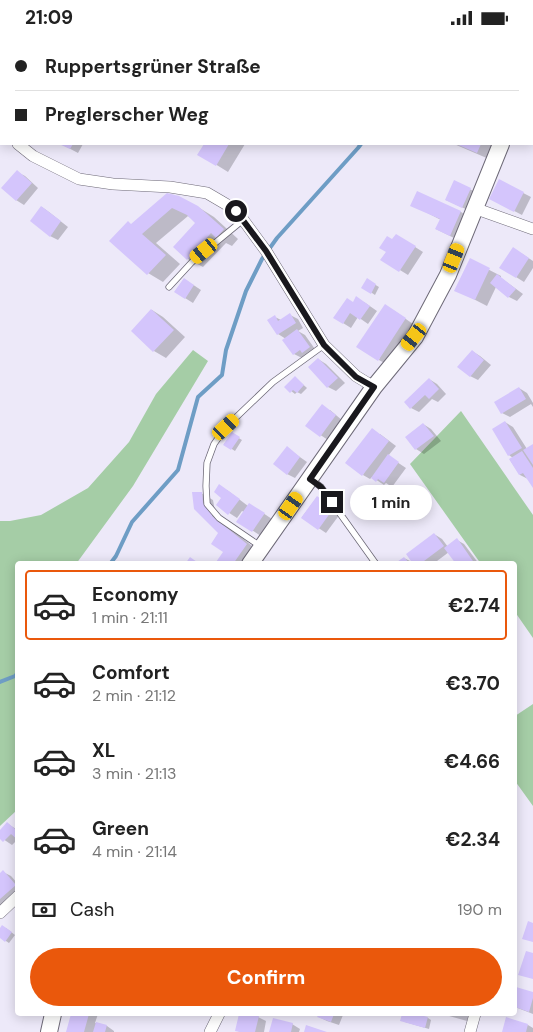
<!DOCTYPE html>
<html lang="en">
<head>
<meta charset="utf-8">
<style>
  :root { --surface:#fff; --page:#f6f6f6; --text:#222; --muted:#767676; --line:#e0e0e0; --accent:#ea580c }
  body { margin:0; font-family:"DM Sans",sans-serif; background:var(--page); color:var(--text); height:100vh; display:flex; flex-direction:column; font-size:19px; white-space:nowrap }
  * { box-sizing:border-box; margin:0 }
  p { font-size:16px; color:var(--muted) }
  .icon { flex:none; width:28px; height:28px; fill:none; stroke:currentColor; stroke-width:2; stroke-linecap:round; stroke-linejoin:round }
  .map { position:relative; flex:1; overflow:hidden }
  .sheet { position:absolute; left:15px; top:526px; width:502px; height:455px; display:flex; flex-direction:column; background:var(--surface); border-radius:5px; box-shadow:0 2px 12px #0003 }
  .sheet>* { flex:none }
  .hud { position:absolute; left:0px; top:0px; width:534px; height:110px; box-shadow:0 2px 12px #0003; display:grid; align-content:center; height:110px; padding:0 15px; background:var(--surface) }
  .end { position:absolute; width:22px; height:22px; margin:-11px; border:6px solid #19181d; background:#fff; box-shadow:0 0 0 2px #fff }
  .from { border-radius:50% }
  .bubble { position:absolute; height:35px; border-radius:18px; background:var(--surface); box-shadow:0 2px 12px #0003; font-size:16px; font-weight:700; line-height:35px; text-align:center }
  .car { position:absolute; width:15px; height:30px; margin:-15px -8px; border-radius:6px; box-shadow:0 0 4px 1px #0007; background:linear-gradient(#f5c518 24%,#345 0 40%,#f5c518 0 76%,#345 0 86%,#f5c518 0) }
  .hud b { display:flex; align-items:center; gap:18px; height:48px; font-size:19px }
  .hud b+b { border-top:1px solid var(--line) }
  .hud i { width:12px; height:12px; background:var(--text) }
  ul { padding:9px 0 0; list-style:none }
  li { display:flex; align-items:center; gap:15px; height:70px; margin:0 10px 8px; padding:0 5px; border:2px solid transparent; border-radius:5px }
  li div { flex:1 }
  li b { display:block; font-size:19px }
  li em { font-style:normal; font-weight:700 }
  li.on { border-color:var(--accent) }
  li>.icon { width:45px; height:45px; stroke-width:1.5 }
  .pay { display:flex; align-items:center; gap:12px; height:55px; padding:0 15px; font-size:19px }
  .pay p { margin-inline-start:auto }
  .cta { display:flex; gap:10px; margin-top:auto; padding:10px 15px }
  .cta a { flex:1; height:58px; border-radius:30px; background:var(--accent); color:#fff; font-size:20px; font-weight:700; line-height:58px; text-align:center }
  .status { display:flex; justify-content:space-between; align-items:center; height:35px; padding:0 25px; background:var(--surface); direction:ltr }
  .status svg { height:14px; fill:currentColor }
  .map>svg:first-child { display:block }
  .green { fill:#a5cda6 }
  .shadow { fill:#0003 }
  .lines { fill:none; stroke-linecap:round; stroke-linejoin:round }
  .stream { stroke:#6e9dc5; stroke-width:4 }
  .building { fill:#d4c5fc }
  .service-casing { stroke:#6d6977; stroke-width:7 }
  .minor-casing { stroke:#6d6977; stroke-width:12 }
  .secondary-casing { stroke:#6d6977; stroke-width:18 }
  .service { stroke:#fff; stroke-width:5.5 }
  .minor { stroke:#fff; stroke-width:11 }
  .secondary { stroke:#fff; stroke-width:16 }
  .route { stroke:#19181d; stroke-width:6 }
</style>
</head>
<body>
<div class="status"><b>21:09</b><svg viewBox="0 0 49 12"><path d="M0 12V9h3v3zM5 12V6h3v6zM10 12V3h3v9zM15 12V0h3v12zM26 1h20v11H26zM47 4h2v5h-2z"/></svg></div>
<div class="map">
<svg width="533" height="997" viewBox="0 0 533 997">
  <rect width="100%" height="100%" fill="#ede9f9"/>
  <!-- green -->
  <path class="green" d="M193 315 208 326 133 451 76 529H18L17 772V775L0 791V486H10L41 480 88 453 129 407 156 359Z
    M461 376 533 480V603L515 577V529H481L410 429Z
    M533 669V771L515 746V681Z"/>
  <!-- shadow -->
  <path class="shadow" d="M508 0H533V12L532 1H510Z
    M0 65 1 66V80L0 79Z
    M61 109H83L78 118Z
    M205 109H245L228 137 199 119Z
    M454 109H495L489 124Z
    M17 137 25 141 38 153 24 170 16 165Z
    M500 146 531 162 522 180 499 168Z
    M454 147 478 158 470 176 446 165Z
    M417 158 461 177 472 184 462 207 436 194 441 185 412 170Z
    M168 159 198 172 214 182 238 204 232 211 226 208 203 232 188 224 197 188 188 181 156 208 180 229 163 247 148 238 132 190Z
    M42 172 49 177 68 192 58 205 50 201Z
    M404 205 423 217 408 240 382 224 393 206Z
    M521 218 533 226V233L524 247 516 242Z
    M470 225 501 241V243L523 259 517 266 509 262 496 252 487 271 456 255Z
    M367 245 379 252 375 260 363 252Z
    M192 249 201 255 193 268 185 263Z
    M364 267 377 276 368 289 358 282 351 293 343 288 353 268Z
    M152 275 163 282 185 302 166 323 154 316 132 296Z
    M393 275 413 289 386 329 379 325Z
    M290 280 298 284 303 293 298 296 305 300 317 317 302 323 294 319 286 304 278 299 275 282 281 285Z
    M472 316 480 321 491 330 478 345 470 341Z
    M318 324 326 329 345 348 336 356 328 352Z
    M429 344 437 349 446 359 438 367 432 364 419 377 411 373Z
    M298 345 307 353 301 359 297 357 295 359 286 352Z
    M519 353 527 358 533 368V372L531 369 510 382 502 378Z
    M330 375 343 386 328 405 307 391Z
    M505 387 513 392 527 414 533 411V451L528 444 520 440 510 425 513 423 509 420Z
    M423 389 431 394 441 406 424 419 416 414 407 402Z
    M232 399 242 405 235 416 224 409Z
    M380 399 396 411 388 421 406 433 392 452 386 448 384 450 372 442 370 444 363 440Z
    M287 413 307 427 295 443 287 439Z
    M227 455 248 471 257 474 272 484 261 501 238 486 244 477 242 476 237 483 217 470Z
    M201 458 213 465 215 476 224 488 258 516 249 529H220L225 517 220 498 195 473Z
    M317 462 325 467 340 479 326 498 302 482Z
    M434 499 442 504 448 512 457 505 464 509 479 529H457L449 517 433 529H396L404 523 414 528Z
    M8 789 16 794 18 804 12 810 0 802V797Z
    M3 837 11 841 18 849V860L0 875V839Z
    M6 893 15 900 9 908 0 902V895Z
    M533 958V979L515 972V960Z
    M72 979H98L95 988 107 991 114 996V997H67Z
    M240 979H246L258 982 266 986 264 997H240L236 995Z
    M320 979H341L343 980 339 990 327 986 319 982Z
    M395 979H411L428 983 431 985 429 994 405 987 403 981Z
    M442 979H469L467 986Z
    M292 989 300 994 299 997H271Z
    M528 990 533 993V997H503Z"/>
  <g class="lines">
    <!-- stream -->
    <path class="stream" d="M411 1 412 0
      M110 529 116 521 132 487 178 435 198 362 222 340 226 315 246 256 262 224 277 203 358 113 361 109
      M0 647 15 641 18 638"/>
  </g>
  <!-- building -->
  <path class="building" d="M59 109H73L70 114Z
    M204 109H229L216 131 197 120Z
    M456 109H481L477 118Z
    M17 135 32 148 16 166 1 153Z
    M499 144 524 157 514 177 489 164Z
    M454 145 471 153 462 173 445 165Z
    M417 156 461 176 450 201 435 194 440 184 410 171Z
    M167 158 179 161 198 171 224 194 216 203 211 198 187 225 173 212 195 188 187 180 172 173 142 199 166 220 147 240 109 206 128 186 131 189Z
    M41 171 61 186 50 202 30 186Z
    M396 199 416 211 399 237 380 225 386 217 379 213 387 201 392 204Z
    M513 212 529 223 516 243 499 233Z
    M470 223 490 233 475 265 454 256Z
    M497 239 516 254 508 263 490 248Z
    M184 243 194 250 185 264 174 257Z
    M367 243 376 249 371 259 361 253Z
    M356 261 370 271 360 285 350 278 343 289 333 283 347 263 353 267Z
    M385 269 406 283 378 326 356 312Z
    M151 274 174 295 153 317 131 296Z
    M290 278 296 288 277 300 267 285 275 280 278 286Z
    M297 294 310 312 302 318 300 315 293 320 282 305Z
    M472 315 484 325 470 342 457 332Z
    M318 323 338 343 327 353 308 332Z
    M295 341 304 350 297 358 293 355 290 358 284 352Z
    M429 343 439 354 429 364 425 360 410 374 404 367Z
    M519 352 526 364 501 379 494 367Z
    M322 369 336 380 320 402 305 391Z
    M505 386 522 413 508 421 492 394Z
    M423 388 434 401 415 415 405 402Z
    M372 393 389 406 362 441 345 428Z
    M232 397 240 402 231 415 223 410Z
    M533 409V430L523 415Z
    M287 411 300 422 287 440 273 429Z
    M522 416 533 433V453L523 438 519 440 509 424Z
    M388 419 399 427 384 448 378 444 376 447 371 443Z
    M219 449 240 464 228 480 216 470 221 463 214 457Z
    M192 457H202L203 468 212 477V481L247 509 233 529H218L216 527 223 517 211 509 218 498 194 474Z
    M317 461 333 474 318 495 301 483Z
    M249 468 265 478 252 497 236 487Z
    M434 498 444 511 420 529H413L406 519Z
    M457 503 475 529H456L444 513Z
    M190 522 197 527 196 529H185Z
    M404 522 410 529H394Z
    M7 787 15 794 18 791V805L11 799 3 807 0 804V795Z
    M3 835 16 850 0 864V838Z
    M528 886 533 888V907L522 904Z
    M2 890 12 897 5 907 0 903V893Z
    M526 916 533 918V944L518 940Z
    M516 952 533 957V963L529 977 515 972V956Z
    M71 979H89L84 997H66Z
    M239 979H251L259 981 255 997H240L235 996Z
    M319 979H334L331 987 317 982Z
    M402 979H416L428 982 425 993 400 986Z
    M506 982 528 989 526 997H502Z
    M273 983 293 988 291 997H269Z
    M96 987 107 990 105 997H93Z
    M306 990 327 997H304Z"/>
  <g class="lines">
    <!-- service casing -->
    <g class="service-casing">
      <path id="service" d="M169 252 192 227 243 185
        M312 445 321 452 376 529
        M260 511 219 483 207 469 206 451 207 428 214 409 226 392 273 347 324 310"/>
    </g>
    <!-- minor casing -->
    <g class="minor-casing">
      <path id="minor" d="M0 94 1 95
        M18 109 33 121 79 144 113 149 170 152 207 158 236 175 266 216 324 310 356 341 374 352
        M474 173 533 194
        M0 878 18 861
        M210 997 219 979
        M470 997 475 979"/>
    </g>
    <!-- secondary casing -->
    <g class="secondary-casing">
      <path id="secondary" d="M532 33 533 32
        M250 529 374 352 415 302 448 240 501 109
        M49 997 53 979"/>
    </g>
    <!-- service -->
    <use href="#service" class="service"/>
    <!-- minor -->
    <use href="#minor" class="minor"/>
    <!-- secondary -->
    <use href="#secondary" class="secondary"/>
  </g>
  <g class="lines">
    <!-- route -->
    <path class="route" d="M236 176 266 216 324 310 356 342 374 352 310 444 321 452 332 467"/>
  </g>
</svg>
<i class="end from" style="left:236px;top:176px"></i>
<i class="end" style="left:332px;top:467px"></i>
<div class="bubble" style="left:350px;top:450px;width:82px">1 min</div>
<i class="car" style="left:204px;top:216px;rotate:231deg"></i>
<i class="car" style="left:454px;top:223px;rotate:22deg"></i>
<i class="car" style="left:414px;top:302px;rotate:219deg"></i>
<i class="car" style="left:226px;top:392px;rotate:47deg"></i>
<i class="car" style="left:291px;top:471px;rotate:35deg"></i>
<div class="hud">
<b><i class="from"></i>Ruppertsgrüner Straße</b>
<b><i></i>Preglerscher Weg</b>
</div>
<section class="sheet">
<ul>
<li class="on"><svg class="icon" aria-label="car" viewBox="0 0 24 24"><path d="M5 17H2v-5l4-1 3-4h7l3 4 3 1v5h-3M9 17h6M6 11h13"/><circle cx="7" cy="17" r="2"/><circle cx="17" cy="17" r="2"/></svg><div><b>Economy</b><p>1 min · 21:11</p></div><em>€2.74</em></li>
<li><svg class="icon" aria-label="car" viewBox="0 0 24 24"><path d="M5 17H2v-5l4-1 3-4h7l3 4 3 1v5h-3M9 17h6M6 11h13"/><circle cx="7" cy="17" r="2"/><circle cx="17" cy="17" r="2"/></svg><div><b>Comfort</b><p>2 min · 21:12</p></div><em>€3.70</em></li>
<li><svg class="icon" aria-label="car" viewBox="0 0 24 24"><path d="M5 17H2v-5l4-1 3-4h7l3 4 3 1v5h-3M9 17h6M6 11h13"/><circle cx="7" cy="17" r="2"/><circle cx="17" cy="17" r="2"/></svg><div><b>XL</b><p>3 min · 21:13</p></div><em>€4.66</em></li>
<li><svg class="icon" aria-label="car" viewBox="0 0 24 24"><path d="M5 17H2v-5l4-1 3-4h7l3 4 3 1v5h-3M9 17h6M6 11h13"/><circle cx="7" cy="17" r="2"/><circle cx="17" cy="17" r="2"/></svg><div><b>Green</b><p>4 min · 21:14</p></div><em>€2.34</em></li>
</ul>
<div class="pay"><svg class="icon" aria-label="cash" viewBox="0 0 24 24"><path d="M3 7h18v10H3z"/><circle cx="12" cy="12" r="2"/></svg>Cash<p>190 m</p></div>
<div class="cta"><a>Confirm</a></div>
</section>
</div>
</body>
</html>
